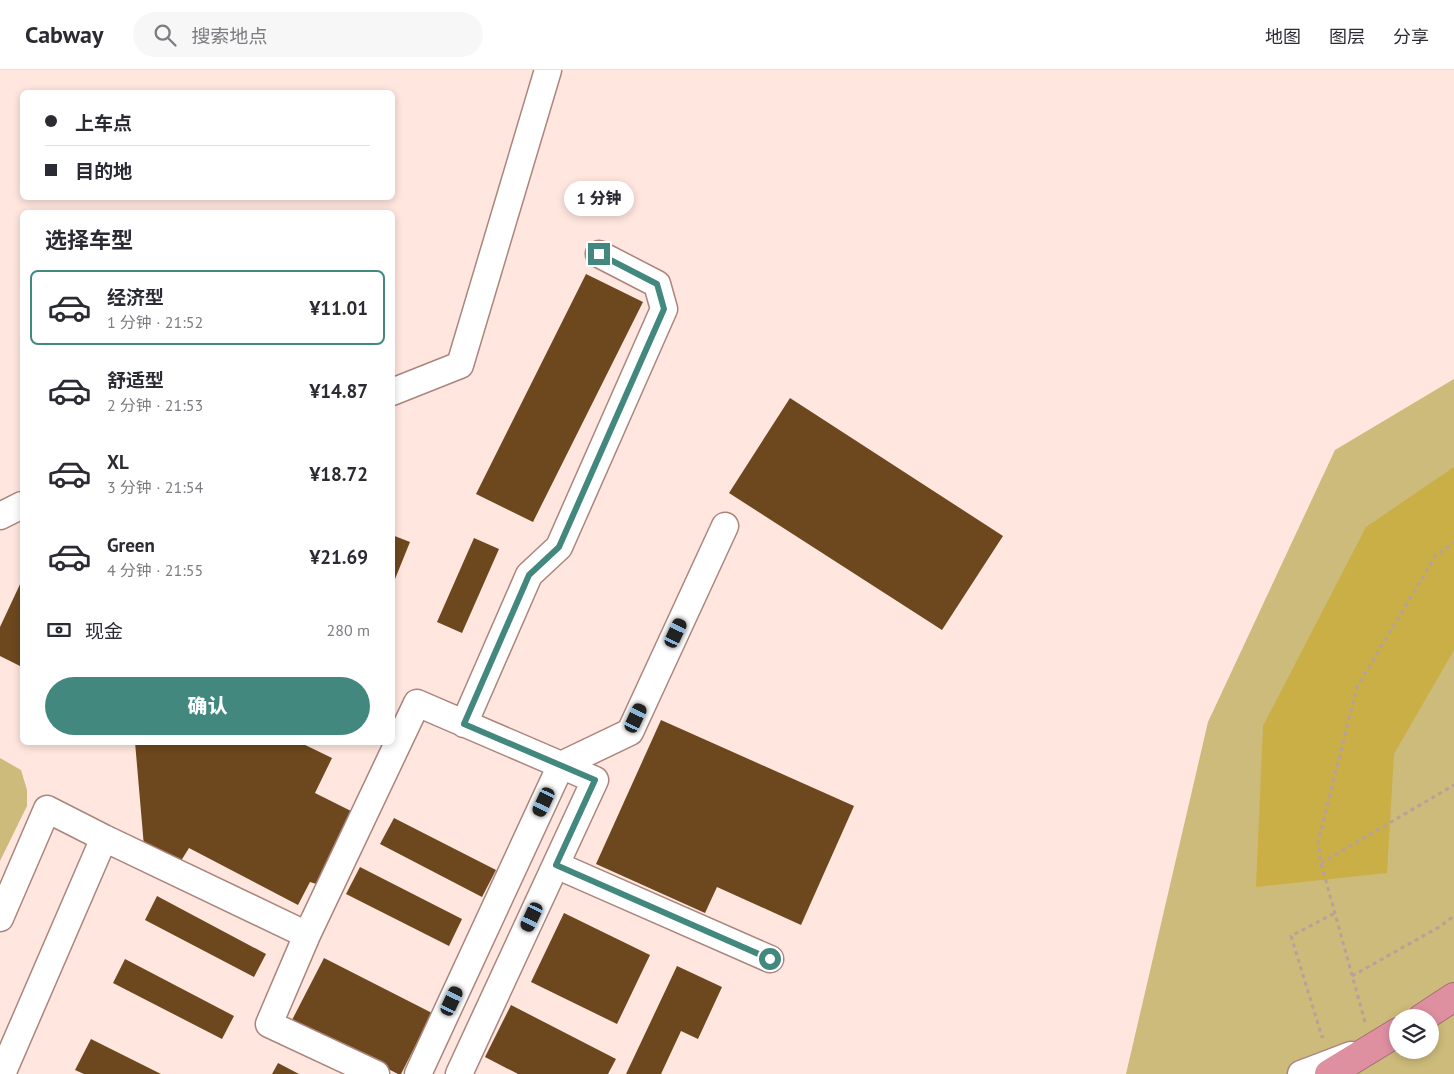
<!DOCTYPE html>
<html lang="zh">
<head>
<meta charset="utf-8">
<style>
  :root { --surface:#fff; --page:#f7f7f7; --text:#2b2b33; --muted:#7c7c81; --line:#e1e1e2; --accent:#42887f }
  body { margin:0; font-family:"PT Sans","Noto Sans SC",sans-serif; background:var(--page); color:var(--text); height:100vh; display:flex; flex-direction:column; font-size:19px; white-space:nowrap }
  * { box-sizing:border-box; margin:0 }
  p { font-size:16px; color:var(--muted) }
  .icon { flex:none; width:28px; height:28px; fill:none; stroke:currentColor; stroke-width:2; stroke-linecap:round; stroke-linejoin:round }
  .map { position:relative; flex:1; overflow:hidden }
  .sheet { position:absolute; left:20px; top:140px; width:375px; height:535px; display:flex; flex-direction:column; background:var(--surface); border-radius:8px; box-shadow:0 2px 8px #0003 }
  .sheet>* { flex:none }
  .guide { position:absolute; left:20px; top:20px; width:375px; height:110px; border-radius:8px; box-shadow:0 2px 8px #0003; display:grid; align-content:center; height:110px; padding:0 25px; background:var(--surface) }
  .buttons { position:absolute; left:1389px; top:939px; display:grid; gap:10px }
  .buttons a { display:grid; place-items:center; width:50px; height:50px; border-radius:50%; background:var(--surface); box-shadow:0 2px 8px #0003; font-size:25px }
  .end { position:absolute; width:22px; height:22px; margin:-11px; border:6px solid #42887f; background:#fff; box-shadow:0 0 0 2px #fff }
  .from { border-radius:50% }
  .bubble { position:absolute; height:35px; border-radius:18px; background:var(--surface); box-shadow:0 2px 8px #0003; font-size:16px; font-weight:800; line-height:35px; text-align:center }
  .car { position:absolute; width:15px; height:30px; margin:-15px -8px; border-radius:6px; box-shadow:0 0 4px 1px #0007; background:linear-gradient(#222 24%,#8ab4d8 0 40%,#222 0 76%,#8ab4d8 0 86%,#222 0) }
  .guide b { display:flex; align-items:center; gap:18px; height:48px; font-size:19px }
  .guide b+b { border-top:1px solid var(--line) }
  .guide i { width:12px; height:12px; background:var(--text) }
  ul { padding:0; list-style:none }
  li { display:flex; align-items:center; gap:15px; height:75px; margin:0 10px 8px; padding:0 15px; border:2px solid transparent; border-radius:8px }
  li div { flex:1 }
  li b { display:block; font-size:19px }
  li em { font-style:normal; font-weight:800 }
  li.selected { border-color:var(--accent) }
  li>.icon { width:45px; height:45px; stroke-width:1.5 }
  h2 { padding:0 25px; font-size:22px; line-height:60px }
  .pay { display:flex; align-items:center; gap:12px; height:55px; padding:0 25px; font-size:19px }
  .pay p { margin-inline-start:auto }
  .action { display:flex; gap:10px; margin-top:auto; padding:10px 25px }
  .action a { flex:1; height:58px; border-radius:30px; background:var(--accent); color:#fff; font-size:20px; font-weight:800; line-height:58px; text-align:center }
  header { display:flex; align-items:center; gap:30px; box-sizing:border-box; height:70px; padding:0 25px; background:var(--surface); border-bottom:1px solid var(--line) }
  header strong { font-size:24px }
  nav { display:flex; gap:28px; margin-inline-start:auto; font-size:18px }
  .search { width:350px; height:45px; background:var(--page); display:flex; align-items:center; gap:12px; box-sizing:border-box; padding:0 18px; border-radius:28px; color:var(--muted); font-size:19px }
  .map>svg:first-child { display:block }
  .green { fill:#ccbb7a; fill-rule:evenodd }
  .forest { fill:#caaf47 }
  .building { fill:#6d471e }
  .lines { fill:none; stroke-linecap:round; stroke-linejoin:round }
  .minor-casing { stroke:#ab857c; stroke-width:29 }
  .highway-casing { stroke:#a66e78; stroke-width:30 }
  .path { stroke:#b7a19b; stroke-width:3; stroke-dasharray:4 4; stroke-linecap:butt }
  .minor { stroke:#fff; stroke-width:26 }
  .highway { stroke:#de90a1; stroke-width:28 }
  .route { stroke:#42887f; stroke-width:6 }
</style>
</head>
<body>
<header>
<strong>Cabway</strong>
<div class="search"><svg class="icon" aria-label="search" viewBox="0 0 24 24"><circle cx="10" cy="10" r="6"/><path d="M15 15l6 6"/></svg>搜索地点</div>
<nav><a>地图</a><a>图层</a><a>分享</a></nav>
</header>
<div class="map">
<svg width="1454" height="1004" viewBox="0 0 1454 1004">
  <rect width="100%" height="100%" fill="#ffe6df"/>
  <!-- green -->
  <path class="green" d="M1454 309V1004H1126L1208 652 1335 380ZM1398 948H1430V980H1398Z
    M0 688 21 700 27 720V736L0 791Z"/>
  <!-- forest -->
  <path class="forest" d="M1454 397V580L1394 684 1387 803 1256 817 1263 656 1366 457Z"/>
  <!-- building -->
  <path class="building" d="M586 204 643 232 533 452 476 424Z
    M790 328 1003 466 942 560 729 423Z
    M392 465 410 472 393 514H392Z
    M474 468 499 479 462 563 437 552Z
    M22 510V597L0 586V557Z
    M661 650 854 736 801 855 717 817 705 843 596 794Z
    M135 672H299L332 688 315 723 363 747 329 818 310 812 298 835 189 778 174 802 145 788Z
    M394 748 496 800 482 827 380 774Z
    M360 797 462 849 449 876 346 824Z
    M157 826 266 884 254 907 145 850Z
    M564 843 650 885 617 954 531 912Z
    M324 888 432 943 401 1004H398L292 950Z
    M125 889 234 946 222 969 113 913Z
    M677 896 722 917 698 969 681 961 661 1004H626Z
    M511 935 616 989 608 1004H518L485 987Z
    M91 969 161 1004H84L75 1000Z
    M278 993 299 1004H272Z"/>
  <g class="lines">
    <!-- minor casing -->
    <g class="minor-casing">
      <path id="minor" d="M392 322 460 295 548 0
        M0 446 22 435
        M464 654 529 505 559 477 664 239 657 214 599 184
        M561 695 630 662 725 456
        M556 795 770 889
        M0 848 47 739 104 768 307 865
        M2 1004 104 768
        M376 1004 269 954 307 865 417 633 561 695 418 1004
        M459 1004 595 710 561 695
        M1301 1004 1351 985"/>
    </g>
    <!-- highway casing -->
    <g class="highway-casing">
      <path id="highway" d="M1422 948 1454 927
        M1329 1004 1398 962"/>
    </g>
    <!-- path -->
    <path class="path" d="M1321 793 1454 715
      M1352 906 1439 857 1454 846
      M1365 952 1321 793 1318 772 1357 617 1436 485 1454 473
      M1324 966 1322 967 1291 866 1335 843"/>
    <!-- minor -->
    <use href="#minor" class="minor"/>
    <!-- highway -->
    <use href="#highway" class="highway"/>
  </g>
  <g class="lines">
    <!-- route -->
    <path class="route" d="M599 184 657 214 664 239 559 477 529 505 464 654 595 710 556 795 770 889"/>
  </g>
</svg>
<div class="buttons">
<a><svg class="icon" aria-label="layers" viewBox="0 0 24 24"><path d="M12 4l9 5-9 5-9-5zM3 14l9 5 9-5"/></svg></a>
</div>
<i class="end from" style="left:770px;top:889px"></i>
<i class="end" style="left:599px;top:184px"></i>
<div class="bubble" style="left:564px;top:111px;width:70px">1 分钟</div>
<i class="car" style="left:676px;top:563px;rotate:25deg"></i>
<i class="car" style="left:636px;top:648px;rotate:25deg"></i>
<i class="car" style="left:544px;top:732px;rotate:205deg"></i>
<i class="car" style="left:532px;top:847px;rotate:205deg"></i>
<i class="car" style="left:452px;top:931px;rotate:25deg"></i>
<div class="guide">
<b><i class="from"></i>上车点</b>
<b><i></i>目的地</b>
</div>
<section class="sheet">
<h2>选择车型</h2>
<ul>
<li class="selected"><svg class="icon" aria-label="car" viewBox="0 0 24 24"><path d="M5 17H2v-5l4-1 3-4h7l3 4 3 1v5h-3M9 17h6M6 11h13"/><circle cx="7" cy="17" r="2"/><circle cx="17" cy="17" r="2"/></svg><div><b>经济型</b><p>1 分钟 · 21:52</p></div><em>¥11.01</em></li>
<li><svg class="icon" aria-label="car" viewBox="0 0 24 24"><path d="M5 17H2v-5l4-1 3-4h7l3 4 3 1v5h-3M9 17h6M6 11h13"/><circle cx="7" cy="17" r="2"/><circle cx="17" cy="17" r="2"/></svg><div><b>舒适型</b><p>2 分钟 · 21:53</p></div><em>¥14.87</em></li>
<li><svg class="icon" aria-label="car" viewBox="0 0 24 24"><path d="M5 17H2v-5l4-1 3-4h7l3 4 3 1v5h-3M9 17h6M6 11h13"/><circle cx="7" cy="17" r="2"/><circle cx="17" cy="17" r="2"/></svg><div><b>XL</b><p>3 分钟 · 21:54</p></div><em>¥18.72</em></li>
<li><svg class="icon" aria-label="car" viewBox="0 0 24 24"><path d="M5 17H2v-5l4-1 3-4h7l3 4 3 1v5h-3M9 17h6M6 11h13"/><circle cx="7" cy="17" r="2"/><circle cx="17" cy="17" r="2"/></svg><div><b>Green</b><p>4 分钟 · 21:55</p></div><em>¥21.69</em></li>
</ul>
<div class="pay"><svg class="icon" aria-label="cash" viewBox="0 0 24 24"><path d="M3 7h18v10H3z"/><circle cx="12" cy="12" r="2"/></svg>现金<p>280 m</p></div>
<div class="action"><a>确认</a></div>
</section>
</div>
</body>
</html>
